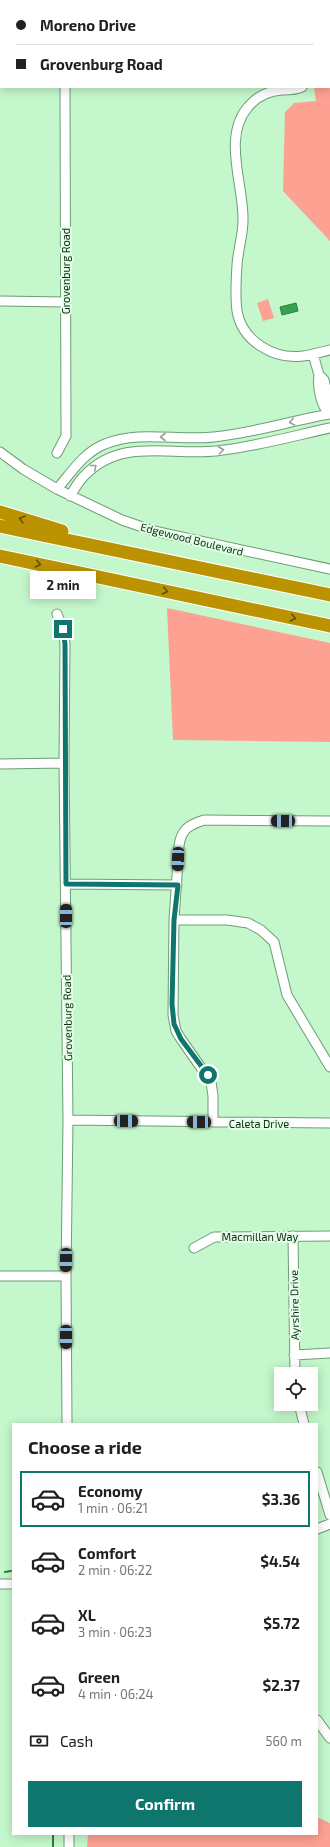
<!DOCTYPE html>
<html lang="en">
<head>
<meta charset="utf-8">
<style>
  :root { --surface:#fff; --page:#f2f2f2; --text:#202124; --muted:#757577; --line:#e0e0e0; --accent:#0f766e }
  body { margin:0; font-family:"Exo 2",sans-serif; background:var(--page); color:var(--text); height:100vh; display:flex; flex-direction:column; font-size:15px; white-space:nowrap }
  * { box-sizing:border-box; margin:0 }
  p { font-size:13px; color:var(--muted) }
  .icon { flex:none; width:22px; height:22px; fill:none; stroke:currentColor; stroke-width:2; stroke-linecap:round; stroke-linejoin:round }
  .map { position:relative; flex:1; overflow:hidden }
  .sheet { position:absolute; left:12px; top:1423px; width:306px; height:412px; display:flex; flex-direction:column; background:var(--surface); border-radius:0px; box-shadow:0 2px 10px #0003 }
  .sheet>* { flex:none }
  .banner { position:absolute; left:0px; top:0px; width:330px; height:88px; box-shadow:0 2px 10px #0003; display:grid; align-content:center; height:88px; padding:0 16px; background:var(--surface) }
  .tools { position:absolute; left:274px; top:1367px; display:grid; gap:8px }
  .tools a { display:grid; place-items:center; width:44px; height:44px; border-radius:0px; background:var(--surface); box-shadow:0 2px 10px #0003; font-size:20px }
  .end { position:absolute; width:18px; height:18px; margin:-9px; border:5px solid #0f766e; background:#fff; box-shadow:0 0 0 2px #fff }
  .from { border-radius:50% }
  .bubble { position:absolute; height:28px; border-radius:0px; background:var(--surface); box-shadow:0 2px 10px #0003; font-size:13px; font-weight:700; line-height:28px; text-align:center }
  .car { position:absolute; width:12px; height:24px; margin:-12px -6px; border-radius:5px; box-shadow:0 0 3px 1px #0007; background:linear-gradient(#222 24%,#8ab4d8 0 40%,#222 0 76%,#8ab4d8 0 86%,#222 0) }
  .banner b { display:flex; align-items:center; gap:14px; height:38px; font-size:15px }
  .banner b+b { border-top:1px solid var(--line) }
  .banner i { width:10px; height:10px; background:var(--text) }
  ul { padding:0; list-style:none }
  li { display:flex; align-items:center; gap:12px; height:56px; margin:0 8px 6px; padding:0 8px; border:2px solid transparent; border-radius:0px }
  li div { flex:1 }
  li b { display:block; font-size:15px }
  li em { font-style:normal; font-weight:700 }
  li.active { border-color:var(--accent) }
  li>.icon { width:36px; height:36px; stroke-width:1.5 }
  h2 { padding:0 16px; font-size:18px; line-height:48px }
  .pay { display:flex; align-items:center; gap:10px; height:44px; padding:0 16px; font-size:15px }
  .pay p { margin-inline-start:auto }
  .cta { display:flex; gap:8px; margin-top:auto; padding:8px 16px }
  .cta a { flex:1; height:46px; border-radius:0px; background:var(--accent); color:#fff; font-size:16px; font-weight:700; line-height:46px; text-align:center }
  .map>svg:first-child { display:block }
  .green { fill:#fda193 }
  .water { fill:#37a253; stroke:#2d7e42 }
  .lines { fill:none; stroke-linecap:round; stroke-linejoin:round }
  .stream { stroke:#2d7e42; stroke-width:2 }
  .minor-casing { stroke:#6d9d75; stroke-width:11 }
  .highway-casing { stroke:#fff; stroke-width:15 }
  .minor { stroke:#fff; stroke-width:9 }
  .highway { stroke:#bb9200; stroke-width:13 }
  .oneway { stroke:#969f98 }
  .oneway2 { stroke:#57530f }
  .route { stroke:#0f766e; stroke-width:5 }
  .labels { text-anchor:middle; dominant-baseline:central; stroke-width:4; stroke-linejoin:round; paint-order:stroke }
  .street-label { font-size:11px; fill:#152919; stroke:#e0ffe4 }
</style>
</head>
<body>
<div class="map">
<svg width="330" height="1847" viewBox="0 0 330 1847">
  <rect width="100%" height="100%" fill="#c4f7cb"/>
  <!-- green -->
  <path class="green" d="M329 16H330V241L283 191 285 112 294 103 316 101 314 87H329Z
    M268 299 274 318 263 321 257 303Z
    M167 608 330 643V742L173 740Z
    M317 1817 330 1823V1847H87L88 1834H317Z"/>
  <!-- water -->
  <path class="water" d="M296 303 298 311 282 315 280 307Z"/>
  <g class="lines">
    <!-- stream -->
    <path class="stream" d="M5 1572 11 1571
      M53 1834V1847"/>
    <!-- minor casing -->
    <g class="minor-casing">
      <path id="minor" d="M65 1V0
        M298 1V0
        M302 87C296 90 289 90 282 90 268 91 256 97 248 107 222 137 244 186 243 220 243 235 238 250 237 265 236 280 235 296 237 311 242 341 274 360 303 356 312 355 321 352 330 350
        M0 301 64 302
        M313 354 319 375
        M329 414C321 405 317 387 319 375L324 380 330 405
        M0 452 23 469 57 489 122 520 154 531 330 569
        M57 453 66 436 65 87
        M57 489C71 473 84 452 105 444 139 430 178 441 214 437 253 433 291 421 330 414
        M70 496C74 490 78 482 84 476 121 437 169 456 216 451 254 447 293 436 330 428
        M57 614 63 629 65 644 64 763 68 1120 66 1276 67 1424
        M0 764 64 763
        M66 884 177 885
        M174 920H227L248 923 261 930 274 942 287 995 330 1067
        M68 1120 330 1123
        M213 1122V1096L211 1082 181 1039 176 1031 173 1015 174 920 179 846C181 829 189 825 204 820L330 821
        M293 1236 295 1374
        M194 1248 214 1237 330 1236
        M0 1276H66
        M294 1355 330 1353
        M299 1404 304 1424
        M317 1472 330 1515
        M317 1529 330 1524
        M0 1584H13
        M317 1720 330 1738
        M69 1834V1847"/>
    </g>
    <!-- highway casing -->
    <g class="highway-casing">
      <path id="highway" d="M0 512 62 531
        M0 526 330 595
        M0 556 330 626"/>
    </g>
    <!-- minor -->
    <use href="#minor" class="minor"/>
    <!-- highway -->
    <use href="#highway" class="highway"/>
  </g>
  <!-- one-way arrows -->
  <defs><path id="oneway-chevron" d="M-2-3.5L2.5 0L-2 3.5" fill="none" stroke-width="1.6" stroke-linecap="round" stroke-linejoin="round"/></defs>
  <g class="oneway">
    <use href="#oneway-chevron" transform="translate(292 422) rotate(168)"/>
    <use href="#oneway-chevron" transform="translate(163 437) rotate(180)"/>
    <use href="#oneway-chevron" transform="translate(221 450) rotate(-7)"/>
    <use href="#oneway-chevron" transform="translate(94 467) rotate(-39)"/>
  </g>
  <g class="oneway2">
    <use href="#oneway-chevron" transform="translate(22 519) rotate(-163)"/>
    <use href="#oneway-chevron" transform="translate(38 564) rotate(12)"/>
    <use href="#oneway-chevron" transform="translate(165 591) rotate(12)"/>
    <use href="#oneway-chevron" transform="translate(293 618) rotate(12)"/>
  </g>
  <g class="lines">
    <!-- route -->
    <path class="route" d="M63 629 65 644 66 884 178 885 174 920 172 1004 174 1024 181 1039 208 1075"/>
  </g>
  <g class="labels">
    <!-- street labels -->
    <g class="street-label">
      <text transform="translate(65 271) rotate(-90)">Grovenburg Road</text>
      <text transform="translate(192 539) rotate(14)">Edgewood Boulevard</text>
      <text transform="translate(67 1018) rotate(-91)">Grovenburg Road</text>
      <text x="259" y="1123">Caleta Drive</text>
      <text x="260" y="1236">Macmillan Way</text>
      <text transform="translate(294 1305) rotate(-91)">Ayrshire Drive</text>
    </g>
  </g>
</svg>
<div class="tools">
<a><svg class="icon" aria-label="locate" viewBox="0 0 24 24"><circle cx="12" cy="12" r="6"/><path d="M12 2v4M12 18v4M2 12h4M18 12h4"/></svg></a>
</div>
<i class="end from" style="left:208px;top:1075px"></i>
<i class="end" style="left:63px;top:629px"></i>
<div class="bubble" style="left:30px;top:571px;width:66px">2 min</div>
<i class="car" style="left:283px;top:821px;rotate:270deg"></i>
<i class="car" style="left:178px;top:859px;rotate:182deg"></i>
<i class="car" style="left:66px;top:916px;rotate:0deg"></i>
<i class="car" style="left:126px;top:1121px;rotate:91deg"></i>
<i class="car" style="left:199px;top:1122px;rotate:271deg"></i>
<i class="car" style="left:66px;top:1260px;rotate:181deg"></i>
<i class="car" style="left:66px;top:1337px;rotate:180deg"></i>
<div class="banner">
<b><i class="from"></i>Moreno Drive</b>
<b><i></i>Grovenburg Road</b>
</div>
<section class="sheet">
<h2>Choose a ride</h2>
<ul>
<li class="active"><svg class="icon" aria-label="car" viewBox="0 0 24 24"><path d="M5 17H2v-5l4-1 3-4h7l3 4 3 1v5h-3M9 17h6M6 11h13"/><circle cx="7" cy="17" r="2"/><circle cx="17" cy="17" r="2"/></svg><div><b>Economy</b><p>1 min · 06:21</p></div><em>$3.36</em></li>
<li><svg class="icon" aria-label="car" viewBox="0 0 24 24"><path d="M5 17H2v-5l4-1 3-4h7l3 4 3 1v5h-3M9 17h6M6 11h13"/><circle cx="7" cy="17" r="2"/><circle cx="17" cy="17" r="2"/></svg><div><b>Comfort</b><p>2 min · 06:22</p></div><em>$4.54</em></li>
<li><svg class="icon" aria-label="car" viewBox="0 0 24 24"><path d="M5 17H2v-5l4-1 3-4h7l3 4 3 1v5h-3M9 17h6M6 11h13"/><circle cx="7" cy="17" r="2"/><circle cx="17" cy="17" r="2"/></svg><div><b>XL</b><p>3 min · 06:23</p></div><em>$5.72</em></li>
<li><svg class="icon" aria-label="car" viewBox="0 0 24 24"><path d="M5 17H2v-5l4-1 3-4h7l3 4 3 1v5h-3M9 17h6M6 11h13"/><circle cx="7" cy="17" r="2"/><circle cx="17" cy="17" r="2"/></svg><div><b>Green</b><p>4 min · 06:24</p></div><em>$2.37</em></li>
</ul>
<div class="pay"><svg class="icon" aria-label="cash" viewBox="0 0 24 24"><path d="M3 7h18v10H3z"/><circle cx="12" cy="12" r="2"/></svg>Cash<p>560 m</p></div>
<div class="cta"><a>Confirm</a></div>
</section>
</div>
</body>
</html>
